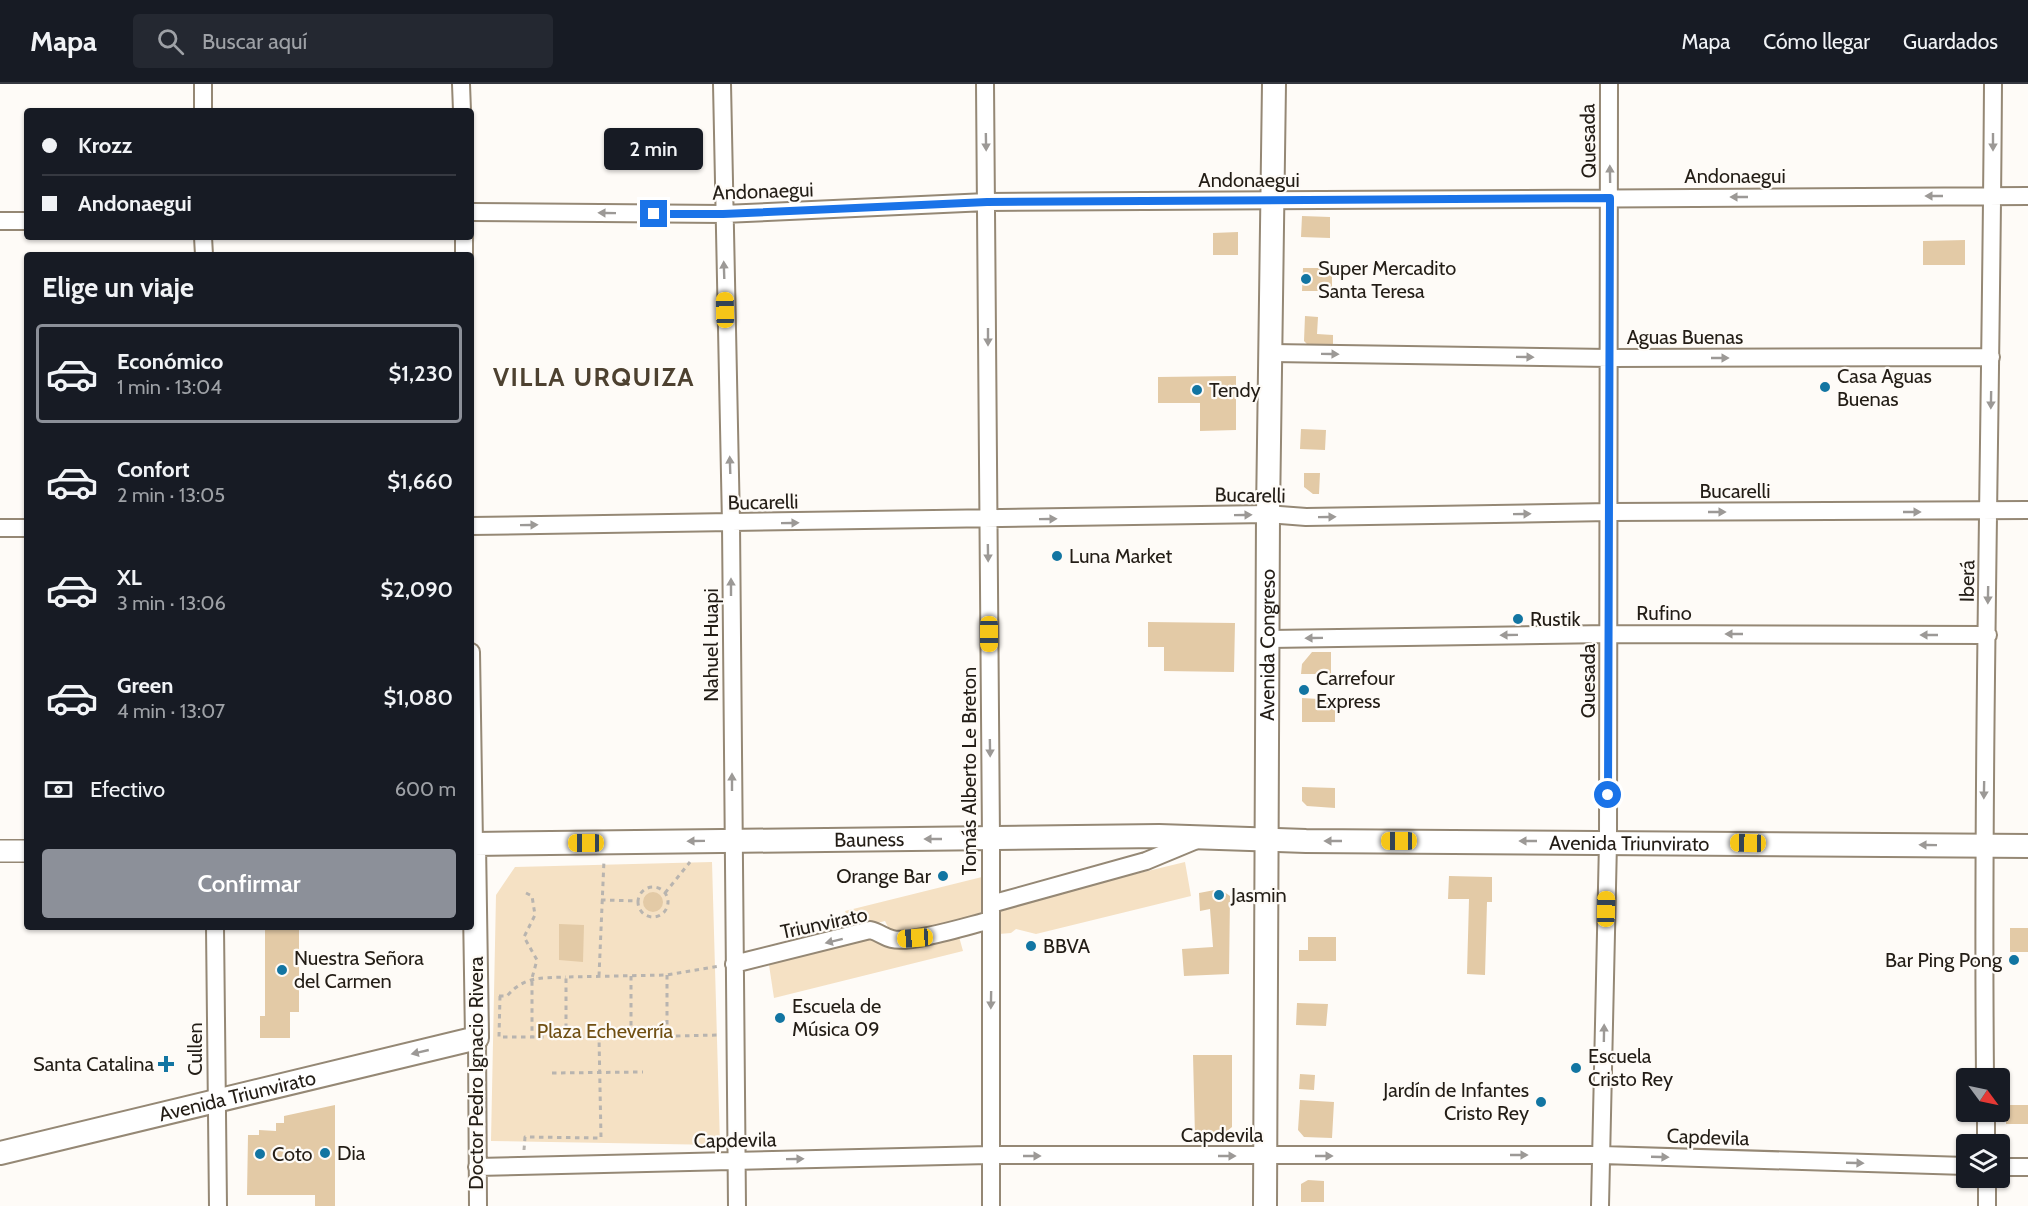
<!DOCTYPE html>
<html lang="es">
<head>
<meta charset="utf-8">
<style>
  :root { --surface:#171b24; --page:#242831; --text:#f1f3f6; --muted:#9ea1a6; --line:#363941; --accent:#8c9099 }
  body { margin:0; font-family:Cabin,sans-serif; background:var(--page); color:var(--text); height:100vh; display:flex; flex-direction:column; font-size:22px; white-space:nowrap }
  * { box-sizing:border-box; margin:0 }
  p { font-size:20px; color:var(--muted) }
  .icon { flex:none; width:33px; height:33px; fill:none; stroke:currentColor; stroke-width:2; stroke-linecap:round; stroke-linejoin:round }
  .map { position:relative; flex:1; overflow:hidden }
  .details { position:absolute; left:24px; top:168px; width:450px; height:678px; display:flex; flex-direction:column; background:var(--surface); border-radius:6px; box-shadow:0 2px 4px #0004 }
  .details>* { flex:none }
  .top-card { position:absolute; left:24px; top:24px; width:450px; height:132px; border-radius:6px; box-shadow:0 2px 4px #0004; display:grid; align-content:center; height:132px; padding:0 18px; background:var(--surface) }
  .needle { width:39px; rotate:123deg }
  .controls { position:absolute; left:1956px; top:984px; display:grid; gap:12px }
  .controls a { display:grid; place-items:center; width:54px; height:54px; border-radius:6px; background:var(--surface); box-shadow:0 2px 4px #0004; font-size:30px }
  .end { position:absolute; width:27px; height:27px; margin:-14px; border:8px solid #1a73e8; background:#fff; box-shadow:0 0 0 3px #fff }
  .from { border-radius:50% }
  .bubble { position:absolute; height:42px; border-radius:6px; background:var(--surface); box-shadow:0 2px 4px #0004; font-size:20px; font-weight:600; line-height:42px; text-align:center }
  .car { position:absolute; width:18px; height:36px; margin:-18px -9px; border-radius:8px; box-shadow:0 0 4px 2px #0007; background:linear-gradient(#f5c518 24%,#345 0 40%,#f5c518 0 76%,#345 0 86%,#f5c518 0) }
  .top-card b { display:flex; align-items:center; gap:21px; height:57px; font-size:22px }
  .top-card b+b { border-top:2px solid var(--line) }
  .top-card i { width:15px; height:15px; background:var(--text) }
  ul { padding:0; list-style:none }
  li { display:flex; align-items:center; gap:18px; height:99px; margin:0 12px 9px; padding:0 6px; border:3px solid transparent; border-radius:6px }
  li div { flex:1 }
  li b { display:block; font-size:22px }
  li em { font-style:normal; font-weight:600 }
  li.current { border-color:var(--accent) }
  li>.icon { width:54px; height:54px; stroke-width:1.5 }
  h2 { padding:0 18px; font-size:27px; line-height:72px }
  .pay { display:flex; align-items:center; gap:15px; height:66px; padding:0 18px; font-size:22px }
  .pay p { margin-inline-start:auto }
  .action { display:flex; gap:12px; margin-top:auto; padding:12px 18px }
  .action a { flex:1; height:69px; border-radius:6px; background:var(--accent); color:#fff; font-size:24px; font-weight:600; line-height:69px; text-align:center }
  header { display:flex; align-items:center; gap:36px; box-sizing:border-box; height:84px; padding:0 30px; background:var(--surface); border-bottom:2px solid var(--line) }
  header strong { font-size:28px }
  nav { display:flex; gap:33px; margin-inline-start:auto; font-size:21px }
  .search { width:420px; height:54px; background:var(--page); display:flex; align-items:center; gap:15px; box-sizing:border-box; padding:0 21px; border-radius:6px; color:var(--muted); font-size:22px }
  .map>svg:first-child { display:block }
  .green { fill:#f5e1c4 }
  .building { fill:#e3caa6 }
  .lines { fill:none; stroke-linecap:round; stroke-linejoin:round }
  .minor-casing { stroke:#958875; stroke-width:20 }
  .tertiary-casing { stroke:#958875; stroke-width:24 }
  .secondary-casing { stroke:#958875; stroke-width:26 }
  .path { stroke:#b8b4af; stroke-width:3; stroke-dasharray:4.5 4.5; stroke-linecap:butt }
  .minor { stroke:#fff; stroke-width:16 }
  .tertiary { stroke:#fff; stroke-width:21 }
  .secondary { stroke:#fff; stroke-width:22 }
  .oneway { fill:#9c9996 }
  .route { stroke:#1a73e8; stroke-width:8 }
  .poi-dot { fill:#1275a2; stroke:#fefbf7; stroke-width:2 }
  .labels { text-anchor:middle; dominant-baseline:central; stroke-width:4.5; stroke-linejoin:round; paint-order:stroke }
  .street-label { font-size:20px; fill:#231d16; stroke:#fefbf7 }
  .poi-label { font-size:20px; fill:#231d16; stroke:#fefbf7; text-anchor:start }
  .park-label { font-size:20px; fill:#704f12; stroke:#fefbf7 }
  .district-label { font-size:26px; font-weight:bold; letter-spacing:1.5px; fill:#4d4130; stroke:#fefbf7 }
</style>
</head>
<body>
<header>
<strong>Mapa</strong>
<div class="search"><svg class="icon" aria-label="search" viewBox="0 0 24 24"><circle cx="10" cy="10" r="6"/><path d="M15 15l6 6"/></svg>Buscar aquí</div>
<nav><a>Mapa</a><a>Cómo llegar</a><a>Guardados</a></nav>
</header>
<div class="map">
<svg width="2028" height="1122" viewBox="0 0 2028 1122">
  <rect width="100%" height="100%" fill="#fefbf7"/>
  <!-- green -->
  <path class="green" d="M712 778 720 1061 491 1057 496 811 515 783Z
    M1185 778 1191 812 1036 850 1016 845 1011 849 999 850 997 837 1003 822Z
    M986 792C986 802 989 815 984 824 974 842 916 846 895 850L891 849 885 837 854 845 845 827Z
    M958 849 963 867 774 914 769 881 870 854 883 862H903Z"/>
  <!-- building -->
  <path class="building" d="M1302 132 1330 133V154L1301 153Z
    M1238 148V171H1213V149Z
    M1965 156V181H1923V157Z
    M1303 184H1332V207H1302Z
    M1305 232 1318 233 1317 250 1333 251V265L1310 263 1304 257Z
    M1236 292V346L1200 347V319H1158V293Z
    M1301 345 1326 346 1325 366 1300 365Z
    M1304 389H1320L1319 410H1313L1304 403Z
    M1148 538 1235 539 1234 588 1164 587V563H1148Z
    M1312 568H1331V590H1301L1302 580Z
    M1302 614 1335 616V638H1302Z
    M1302 703 1335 704V724L1307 722 1302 717Z
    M1449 792 1492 793V818H1487L1485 891 1467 890 1469 815H1448Z
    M1220 805 1230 812 1229 890 1184 892 1182 865 1213 863 1210 825 1200 827 1199 809Z
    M643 818a10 10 0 1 1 20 0a10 10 0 1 1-20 0Z
    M559 840 584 841 583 878 559 876Z
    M265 843H299V928H290V954H260V932H265Z
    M2010 844H2028V868H2010Z
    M1308 853H1336V877H1299V866H1308Z
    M1297 919 1328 920 1326 942 1296 941Z
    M1193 971H1232V1043L1221 1052 1195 1053Z
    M1300 990 1315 991 1314 1006 1299 1005Z
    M1300 1016 1334 1018 1332 1054 1304 1053 1298 1046Z
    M335 1021V1122H315V1111H247L248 1051H259V1046L276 1047V1039H284V1032Z
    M2006 1021H2028V1040H2006Z
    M1308 1096 1324 1097V1118H1301V1100Z"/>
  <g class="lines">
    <!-- minor casing -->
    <g class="minor-casing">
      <path id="minor" d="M203 0V27
        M461 0 462 27
        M722 0 731 440 737 1122
        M985 0 991 755V1122
        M471 128 723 130 987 118 2028 112
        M0 137H27
        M203 153 204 171
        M464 153V171
        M1272 269 1609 274 1991 273
        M471 442 1268 430 1306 433 1610 428 2028 426
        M0 444H27
        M1268 555 1609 550 1988 551
        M471 568 474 760
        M991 820 1146 777 1199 755
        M215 843 218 1122
        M734 880 870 846C879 848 884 853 892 855 911 860 970 841 991 836
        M477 954 478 1122
        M1985 994C1982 663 1991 332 1993 0
        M1986 1028V1060
        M477 1083 989 1071H1602L1966 1082
        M2000 1083H2028
        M1987 1094V1122
        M1600 1122 1608 758 1609 0"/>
    </g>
    <!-- tertiary casing -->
    <g class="tertiary-casing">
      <path id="tertiary" d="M0 767H27"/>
    </g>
    <!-- secondary casing -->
    <g class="secondary-casing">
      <g id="secondary">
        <path id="s1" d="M0 1069 477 954 474 760 1159 752 1306 757 2028 762"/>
        <path id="s2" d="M1265 1122 1268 430 1274 0"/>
      </g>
    </g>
    <!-- path -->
    <path class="path" d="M638 818a15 15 0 1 1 30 0a15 15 0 1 1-30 0Z
      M526 809 532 812 535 831 524 853 537 876 532 894V954
      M665 809 690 778
      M601 816 638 817
      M667 891V952
      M599 892 604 776
      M631 892V953H566V893L667 891 720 882
      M499 912H507C524 892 542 894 566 893
      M500 912 499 953H566
      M631 953 719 951
      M552 989 643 988
      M524 1066 525 1053 601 1054 599 953"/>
    <!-- minor -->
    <use href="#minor" class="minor"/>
    <!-- tertiary -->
    <use href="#tertiary" class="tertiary"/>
    <!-- secondary -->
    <use href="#secondary" class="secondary"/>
  </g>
  <!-- one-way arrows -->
  <defs><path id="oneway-solid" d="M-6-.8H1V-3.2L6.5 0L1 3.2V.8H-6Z" transform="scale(1.5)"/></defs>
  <g class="oneway">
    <use href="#oneway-solid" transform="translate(986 58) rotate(89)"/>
    <use href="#oneway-solid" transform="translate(1993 58) rotate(90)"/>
    <use href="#oneway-solid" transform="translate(1610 90) rotate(-91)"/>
    <use href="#oneway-solid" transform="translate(1934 112) rotate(180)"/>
    <use href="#oneway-solid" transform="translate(1739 113) rotate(180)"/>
    <use href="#oneway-solid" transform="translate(607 129) rotate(-179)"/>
    <use href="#oneway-solid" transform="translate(724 186) rotate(-92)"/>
    <use href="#oneway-solid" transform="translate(988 253) rotate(90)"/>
    <use href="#oneway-solid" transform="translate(1330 270) rotate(1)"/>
    <use href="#oneway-solid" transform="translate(1525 273) rotate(1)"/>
    <use href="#oneway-solid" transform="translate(1720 274)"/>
    <use href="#oneway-solid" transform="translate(1991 316) rotate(91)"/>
    <use href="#oneway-solid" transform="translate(730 381) rotate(-92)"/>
    <use href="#oneway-solid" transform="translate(1717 428)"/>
    <use href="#oneway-solid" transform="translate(1912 428)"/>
    <use href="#oneway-solid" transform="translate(1522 430) rotate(-1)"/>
    <use href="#oneway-solid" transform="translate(1243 431) rotate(-1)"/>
    <use href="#oneway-solid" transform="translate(1327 433) rotate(-1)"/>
    <use href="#oneway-solid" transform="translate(1048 435) rotate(-1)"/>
    <use href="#oneway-solid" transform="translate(790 439) rotate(-1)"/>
    <use href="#oneway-solid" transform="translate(529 441) rotate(-1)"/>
    <use href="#oneway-solid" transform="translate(988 469) rotate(89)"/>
    <use href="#oneway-solid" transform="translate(731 503) rotate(-90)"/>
    <use href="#oneway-solid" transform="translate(1988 511) rotate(91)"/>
    <use href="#oneway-solid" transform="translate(1734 550) rotate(-180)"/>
    <use href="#oneway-solid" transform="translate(1509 551) rotate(179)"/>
    <use href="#oneway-solid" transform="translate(1929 551) rotate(-180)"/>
    <use href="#oneway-solid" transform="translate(1314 554) rotate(179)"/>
    <use href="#oneway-solid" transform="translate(990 664) rotate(89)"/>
    <use href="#oneway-solid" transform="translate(732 698) rotate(-90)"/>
    <use href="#oneway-solid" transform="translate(1984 706) rotate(91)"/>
    <use href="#oneway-solid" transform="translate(933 755) rotate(180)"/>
    <use href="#oneway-solid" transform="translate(696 757) rotate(179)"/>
    <use href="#oneway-solid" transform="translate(1333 757) rotate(-180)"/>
    <use href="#oneway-solid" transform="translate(1528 757) rotate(-180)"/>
    <use href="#oneway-solid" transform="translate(1928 761) rotate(-179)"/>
    <use href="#oneway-solid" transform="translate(834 857) rotate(166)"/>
    <use href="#oneway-solid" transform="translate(991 916) rotate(91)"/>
    <use href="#oneway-solid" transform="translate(1604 949) rotate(-89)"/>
    <use href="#oneway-solid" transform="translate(420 968) rotate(167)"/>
    <use href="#oneway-solid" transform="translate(1519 1071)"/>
    <use href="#oneway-solid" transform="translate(1032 1072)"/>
    <use href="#oneway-solid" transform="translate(1227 1072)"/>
    <use href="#oneway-solid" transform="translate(1324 1072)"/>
    <use href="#oneway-solid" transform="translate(1660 1073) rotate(2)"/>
    <use href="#oneway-solid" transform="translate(795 1075) rotate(-1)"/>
    <use href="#oneway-solid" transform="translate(1855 1079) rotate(2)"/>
  </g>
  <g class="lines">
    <!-- route -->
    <path class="route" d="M654 130H723L987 118 1610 114 1608 711"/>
  </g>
  <!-- markers -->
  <g class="poi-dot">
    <circle cx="1306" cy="195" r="6"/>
    <circle cx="1825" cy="303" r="6"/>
    <circle cx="1197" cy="306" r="6"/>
    <circle cx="1057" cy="472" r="6"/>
    <circle cx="1518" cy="535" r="6"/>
    <circle cx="1304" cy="606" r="6"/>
    <circle cx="943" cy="792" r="6"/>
    <circle cx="1219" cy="811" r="6"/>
    <circle cx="1031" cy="862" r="6"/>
    <circle cx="2014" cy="876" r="6"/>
    <circle cx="282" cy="886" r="6"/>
    <circle cx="780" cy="934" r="6"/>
    <path d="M163 971h6v6h6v6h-6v6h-6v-6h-6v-6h6z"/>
    <circle cx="1576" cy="984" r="6"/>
    <circle cx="1541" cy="1018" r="6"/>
    <circle cx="325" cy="1069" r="6"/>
    <circle cx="260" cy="1070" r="6"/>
  </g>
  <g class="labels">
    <!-- street labels -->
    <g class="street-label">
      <text transform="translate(1588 57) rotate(-91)">Quesada</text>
      <text x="1735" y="92">Andonaegui</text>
      <text x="1249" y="96">Andonaegui</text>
      <text transform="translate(763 107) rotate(-2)">Andonaegui</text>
      <text x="1685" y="253">Aguas Buenas</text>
      <text x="1735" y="407">Bucarelli</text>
      <text transform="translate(1250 411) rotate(1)">Bucarelli</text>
      <text transform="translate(763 418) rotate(-1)">Bucarelli</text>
      <text transform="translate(1967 497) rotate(-89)">Iberá</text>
      <text x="1664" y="529">Rufino</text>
      <text transform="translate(711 561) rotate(-90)">Nahuel Huapi</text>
      <text stroke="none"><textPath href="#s2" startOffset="561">Avenida Congreso</textPath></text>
      <text transform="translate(1588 597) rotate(-90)">Quesada</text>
      <text transform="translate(969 687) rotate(-90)">Tomás Alberto Le Breton</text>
      <text stroke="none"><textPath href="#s1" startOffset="1080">Bauness</textPath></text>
      <text stroke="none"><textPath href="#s1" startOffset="1840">Avenida Triunvirato</textPath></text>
      <text transform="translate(824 839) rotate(-12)">Triunvirato</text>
      <text transform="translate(195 965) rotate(-90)">Cullen</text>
      <text transform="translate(476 989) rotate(-90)">Doctor Pedro Ignacio Rivera</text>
      <text stroke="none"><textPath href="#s1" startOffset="244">Avenida Triunvirato</textPath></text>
      <text x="1222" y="1051">Capdevila</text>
      <text transform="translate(1708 1053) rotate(2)">Capdevila</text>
      <text transform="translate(735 1056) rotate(-1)">Capdevila</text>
    </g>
    <!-- poi labels -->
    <g class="poi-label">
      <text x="1318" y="184">Super Mercadito<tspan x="1318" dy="23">Santa Teresa</tspan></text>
      <text x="1837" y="292">Casa Aguas<tspan x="1837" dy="23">Buenas</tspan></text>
      <text x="1209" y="306">Tendy</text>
      <text x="1069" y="472">Luna Market</text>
      <text x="1530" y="535">Rustik</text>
      <text x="1316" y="594">Carrefour<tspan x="1316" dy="23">Express</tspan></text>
      <text x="931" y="792" text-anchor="end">Orange Bar</text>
      <text x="1231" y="811">Jasmin</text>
      <text x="1043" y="862">BBVA</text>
      <text x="294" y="874">Nuestra Señora<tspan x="294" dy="23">del Carmen</tspan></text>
      <text x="2002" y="876" text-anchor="end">Bar Ping Pong</text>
      <text x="792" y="922">Escuela de<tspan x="792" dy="23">Música 09</tspan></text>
      <text x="1588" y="972">Escuela<tspan x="1588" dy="23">Cristo Rey</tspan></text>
      <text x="154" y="980" text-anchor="end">Santa Catalina</text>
      <text x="1529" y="1006" text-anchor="end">Jardín de Infantes<tspan x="1529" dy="23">Cristo Rey</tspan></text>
      <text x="337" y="1069">Dia</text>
      <text x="272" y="1070">Coto</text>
    </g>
    <!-- park labels -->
    <g class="park-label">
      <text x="605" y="947">Plaza Echeverría</text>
    </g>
    <!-- district labels -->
    <g class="district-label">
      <text x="594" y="293">VILLA URQUIZA</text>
    </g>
  </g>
</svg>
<div class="controls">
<a><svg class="needle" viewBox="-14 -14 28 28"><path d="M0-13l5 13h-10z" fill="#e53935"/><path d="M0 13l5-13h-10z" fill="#9ea1a6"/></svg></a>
<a><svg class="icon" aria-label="layers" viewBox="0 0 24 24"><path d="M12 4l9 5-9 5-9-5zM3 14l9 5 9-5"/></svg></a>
</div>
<i class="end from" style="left:1608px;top:711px"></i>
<i class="end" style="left:654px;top:130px"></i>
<div class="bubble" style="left:604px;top:44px;width:99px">2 min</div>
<i class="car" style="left:725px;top:226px;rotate:359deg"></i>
<i class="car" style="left:989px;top:550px;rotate:180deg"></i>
<i class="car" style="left:1399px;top:757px;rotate:270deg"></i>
<i class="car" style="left:586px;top:759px;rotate:270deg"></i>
<i class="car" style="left:1748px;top:759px;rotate:271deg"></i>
<i class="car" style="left:1606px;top:825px;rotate:1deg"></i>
<i class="car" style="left:915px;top:854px;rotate:266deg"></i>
<div class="top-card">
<b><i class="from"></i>Krozz</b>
<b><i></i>Andonaegui</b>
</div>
<section class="details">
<h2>Elige un viaje</h2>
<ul>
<li class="current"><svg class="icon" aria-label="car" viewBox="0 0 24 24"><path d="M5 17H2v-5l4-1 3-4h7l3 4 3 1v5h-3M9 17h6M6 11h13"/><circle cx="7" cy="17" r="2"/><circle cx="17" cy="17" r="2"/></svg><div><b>Económico</b><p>1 min · 13:04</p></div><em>$1,230</em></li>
<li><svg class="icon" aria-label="car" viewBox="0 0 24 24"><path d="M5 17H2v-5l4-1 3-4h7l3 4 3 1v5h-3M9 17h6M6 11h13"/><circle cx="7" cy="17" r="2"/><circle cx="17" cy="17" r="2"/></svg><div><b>Confort</b><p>2 min · 13:05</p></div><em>$1,660</em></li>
<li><svg class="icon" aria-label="car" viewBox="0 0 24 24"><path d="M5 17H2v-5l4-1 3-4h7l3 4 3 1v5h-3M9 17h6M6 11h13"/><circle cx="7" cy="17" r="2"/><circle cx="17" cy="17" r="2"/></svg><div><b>XL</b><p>3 min · 13:06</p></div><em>$2,090</em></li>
<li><svg class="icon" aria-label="car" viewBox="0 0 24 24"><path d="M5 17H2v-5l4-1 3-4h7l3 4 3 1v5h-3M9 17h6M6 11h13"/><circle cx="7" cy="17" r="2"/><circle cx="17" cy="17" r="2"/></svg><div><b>Green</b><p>4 min · 13:07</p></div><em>$1,080</em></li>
</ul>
<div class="pay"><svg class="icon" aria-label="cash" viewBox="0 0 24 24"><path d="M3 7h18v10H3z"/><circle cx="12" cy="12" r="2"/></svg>Efectivo<p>600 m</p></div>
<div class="action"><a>Confirmar</a></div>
</section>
</div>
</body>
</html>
